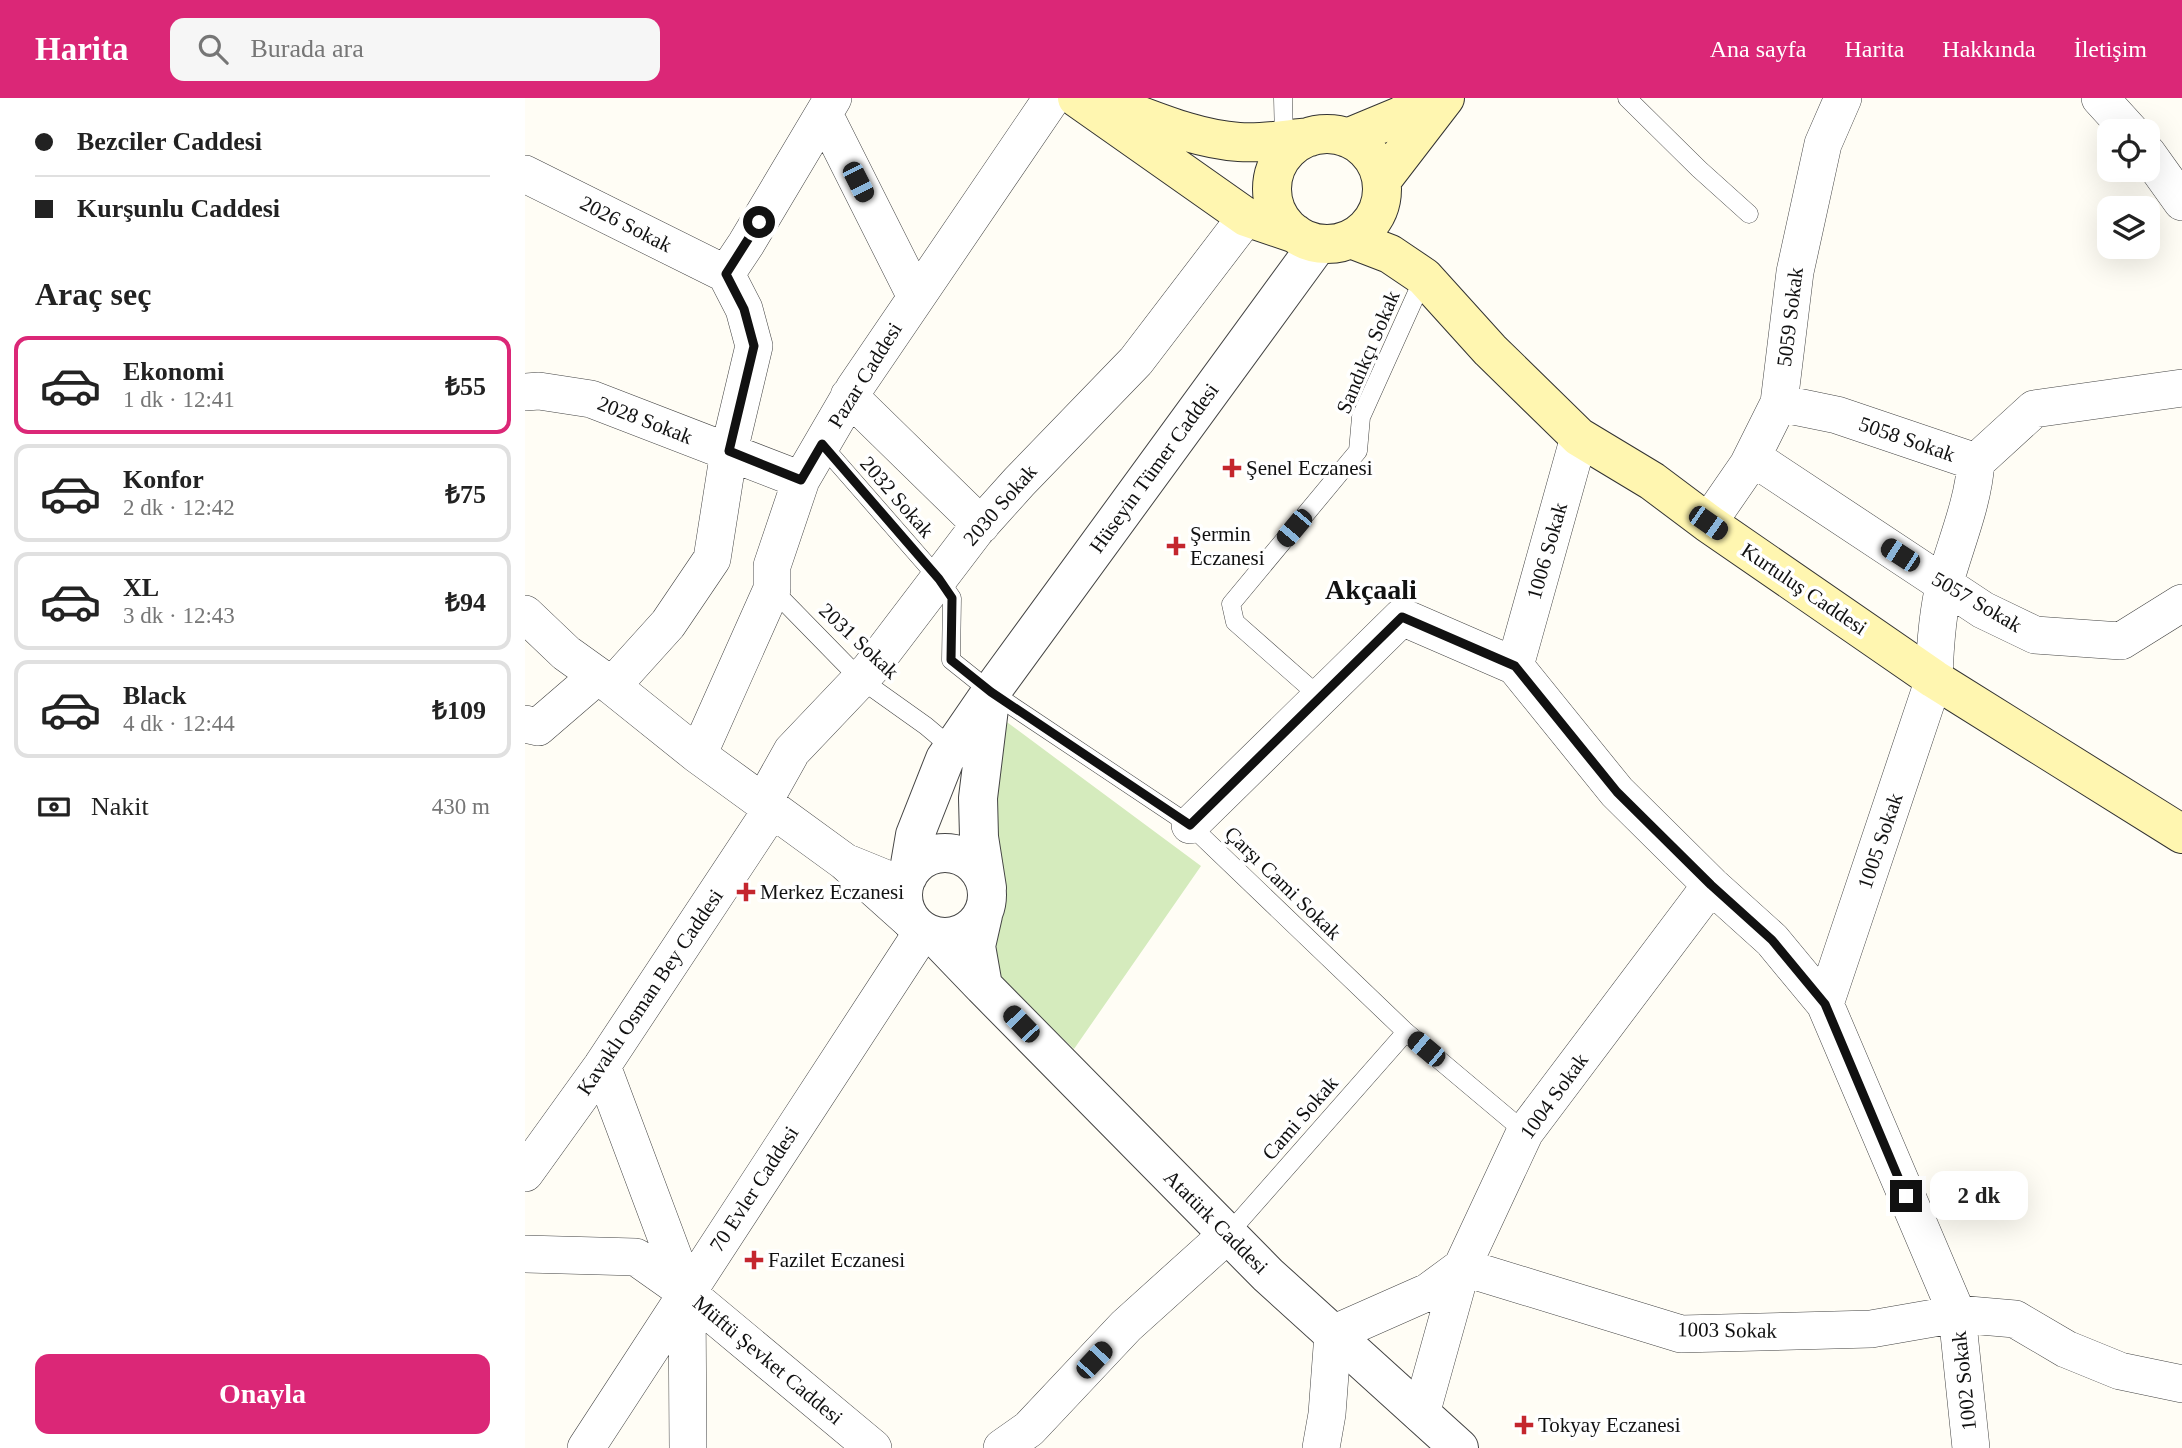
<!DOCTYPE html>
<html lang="tr">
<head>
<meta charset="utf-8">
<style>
  :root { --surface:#fff; --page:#f6f6f6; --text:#222; --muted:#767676; --line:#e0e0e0; --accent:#db2777 }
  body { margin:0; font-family:Georgia,serif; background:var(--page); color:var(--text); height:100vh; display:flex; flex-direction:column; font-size:26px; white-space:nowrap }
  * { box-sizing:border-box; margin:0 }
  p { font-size:23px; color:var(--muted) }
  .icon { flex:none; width:38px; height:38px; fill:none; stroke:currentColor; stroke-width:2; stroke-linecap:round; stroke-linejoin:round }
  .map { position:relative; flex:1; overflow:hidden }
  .side { display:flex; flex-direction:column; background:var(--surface); width:525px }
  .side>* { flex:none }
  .guide { display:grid; align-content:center; height:154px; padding:0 35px; background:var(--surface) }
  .controls { position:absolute; left:1572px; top:21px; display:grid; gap:14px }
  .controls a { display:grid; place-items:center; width:63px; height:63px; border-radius:14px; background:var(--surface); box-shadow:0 7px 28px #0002; font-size:35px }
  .end { position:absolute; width:32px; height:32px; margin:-16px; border:9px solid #111; background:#fff; box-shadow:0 0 0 4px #fff }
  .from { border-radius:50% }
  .bubble { position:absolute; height:49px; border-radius:14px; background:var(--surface); box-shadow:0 7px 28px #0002; font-size:23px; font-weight:700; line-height:49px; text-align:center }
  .car { position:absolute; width:21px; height:42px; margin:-21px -10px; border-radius:9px; box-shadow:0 0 5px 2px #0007; background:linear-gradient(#222 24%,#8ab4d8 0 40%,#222 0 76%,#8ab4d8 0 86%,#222 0) }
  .guide b { display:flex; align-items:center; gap:24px; height:66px; font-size:26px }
  .guide b+b { border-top:2px solid var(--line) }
  .guide i { width:18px; height:18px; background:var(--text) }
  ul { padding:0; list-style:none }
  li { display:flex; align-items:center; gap:21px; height:98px; margin:0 14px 10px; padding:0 21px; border:4px solid var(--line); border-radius:14px }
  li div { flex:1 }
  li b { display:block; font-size:26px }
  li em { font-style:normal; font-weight:700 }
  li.active { border-color:var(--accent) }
  li>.icon { width:63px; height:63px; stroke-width:1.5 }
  h2 { padding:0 35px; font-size:32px; line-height:84px }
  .pay { display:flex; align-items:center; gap:18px; height:77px; padding:0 35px; font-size:26px }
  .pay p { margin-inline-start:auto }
  .primary-button { display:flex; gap:14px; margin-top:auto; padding:14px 35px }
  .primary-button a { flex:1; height:80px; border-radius:14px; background:var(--accent); color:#fff; font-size:28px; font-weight:700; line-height:80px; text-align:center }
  header { display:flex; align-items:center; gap:42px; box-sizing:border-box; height:98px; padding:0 35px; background:var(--accent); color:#fff }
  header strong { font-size:33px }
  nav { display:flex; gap:38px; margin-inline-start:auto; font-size:24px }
  .search { width:490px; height:63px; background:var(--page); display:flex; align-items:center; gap:18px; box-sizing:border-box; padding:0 24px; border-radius:14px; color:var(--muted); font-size:26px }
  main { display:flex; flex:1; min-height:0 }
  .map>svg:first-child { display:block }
  .green { fill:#d5ebbd }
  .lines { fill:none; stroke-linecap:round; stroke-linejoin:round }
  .service-casing { stroke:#444; stroke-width:19 }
  .minor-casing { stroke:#444; stroke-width:38 }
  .tertiary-casing { stroke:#444; stroke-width:40 }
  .secondary-casing { stroke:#333; stroke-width:40 }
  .service { stroke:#fff; stroke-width:18 }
  .minor { stroke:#fff; stroke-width:37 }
  .tertiary { stroke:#fff; stroke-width:38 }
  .secondary { stroke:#fff6b0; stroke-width:38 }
  .route { stroke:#111; stroke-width:9 }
  .poi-dot { fill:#c4262e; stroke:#fff; stroke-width:2.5 }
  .labels { text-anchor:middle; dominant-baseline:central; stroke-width:7; stroke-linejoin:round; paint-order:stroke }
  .street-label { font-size:21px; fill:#111; stroke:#fff }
  .poi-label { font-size:21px; fill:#111; stroke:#fff; text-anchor:start }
  .district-label { font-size:28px; font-weight:bold; fill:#111; stroke:#fff }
</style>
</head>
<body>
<header>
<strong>Harita</strong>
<div class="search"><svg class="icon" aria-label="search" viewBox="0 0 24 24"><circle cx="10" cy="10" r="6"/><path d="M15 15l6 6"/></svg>Burada ara</div>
<nav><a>Ana sayfa</a><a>Harita</a><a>Hakkında</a><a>İletişim</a></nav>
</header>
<main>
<section class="side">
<div class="guide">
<b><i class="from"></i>Bezciler Caddesi</b>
<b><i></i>Kurşunlu Caddesi</b>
</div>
<h2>Araç seç</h2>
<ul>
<li class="active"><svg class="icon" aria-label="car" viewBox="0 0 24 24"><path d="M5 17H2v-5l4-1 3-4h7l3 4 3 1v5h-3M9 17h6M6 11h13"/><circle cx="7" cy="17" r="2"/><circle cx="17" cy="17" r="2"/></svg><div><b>Ekonomi</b><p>1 dk · 12:41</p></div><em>₺55</em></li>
<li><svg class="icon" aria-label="car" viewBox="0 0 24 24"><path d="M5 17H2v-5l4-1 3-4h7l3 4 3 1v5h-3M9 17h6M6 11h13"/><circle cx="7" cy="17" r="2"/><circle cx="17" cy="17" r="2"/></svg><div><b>Konfor</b><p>2 dk · 12:42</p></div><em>₺75</em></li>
<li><svg class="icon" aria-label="car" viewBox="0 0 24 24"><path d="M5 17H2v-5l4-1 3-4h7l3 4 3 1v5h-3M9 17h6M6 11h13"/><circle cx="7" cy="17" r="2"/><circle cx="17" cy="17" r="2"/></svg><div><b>XL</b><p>3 dk · 12:43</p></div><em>₺94</em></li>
<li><svg class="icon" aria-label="car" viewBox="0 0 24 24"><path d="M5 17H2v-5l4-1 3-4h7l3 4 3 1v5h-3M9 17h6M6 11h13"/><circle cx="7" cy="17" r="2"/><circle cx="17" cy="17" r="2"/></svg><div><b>Black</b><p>4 dk · 12:44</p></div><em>₺109</em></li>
</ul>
<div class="pay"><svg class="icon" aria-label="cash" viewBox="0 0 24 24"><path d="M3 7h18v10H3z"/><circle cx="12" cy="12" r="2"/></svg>Nakit<p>430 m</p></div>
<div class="primary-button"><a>Onayla</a></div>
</section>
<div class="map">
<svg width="1657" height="1350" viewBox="0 0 1657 1350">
  <rect width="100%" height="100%" fill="#fffdf5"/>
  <!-- green -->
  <path class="green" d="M475 619 676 768 549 951 472 879 470 795 464 745Z"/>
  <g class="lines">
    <!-- service casing -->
    <g class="service-casing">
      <path id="service" d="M758 0 759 42
        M1102 0 1174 71 1224 116
        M297 347 414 481 427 500 426 562 466 594 665 727 881 934 1000 1034
        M247 491 335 581 401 628 427 650
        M795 599 710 524 706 506 833 353 836 319 899 179
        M703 1136 881 934"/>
    </g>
    <!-- minor casing -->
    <g class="minor-casing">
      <path id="minor" d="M1575 0 1605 33
        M299 16 391 199
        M1622 55 1657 104
        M0 76 201 176
        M201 176 221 146 308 0
        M0 294 14 293 66 301 276 382
        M324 298 456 427
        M1254 305 1312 317 1451 364 1509 311 1657 290
        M1227 359 1458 512 1510 537 1596 543 1657 505
        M1183 425 1223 367 1254 305 1270 174 1298 46 1318 0
        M0 516 41 555 87 588 173 657 320 764
        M990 568 1054 339
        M87 588 143 526 187 461 204 353 229 248 219 211 201 176
        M0 626 13 629 71 579
        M173 657 247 491V468L276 382 329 291 527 0
        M239 703 267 653 345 571 450 433 494 384 611 263 721 119
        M665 727 877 519 990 568 1092 694 1186 787 1247 842 1300 906 1432 1216 1446 1350
        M379 788 320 764 387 824
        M1300 906 1409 581C1410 548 1412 516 1420 484 1431 444 1448 406 1451 364
        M77 968 162 1195 163 1350
        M0 1075 77 968 247 711
        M0 1156 111 1159 162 1195 348 1350
        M896 1316 937 1169 1000 1034 1186 787
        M61 1350 398 833
        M477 1350 504 1331 601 1228 703 1136
        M796 1350 802 1316 808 1236 903 1194 937 1169 1156 1236 1346 1231 1432 1216 1490 1221 1541 1251 1595 1273 1657 1286"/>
    </g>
    <!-- tertiary casing -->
    <g class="tertiary-casing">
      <path id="tertiary" d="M466 594 793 146
        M378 797a42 42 0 1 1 84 0a42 42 0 1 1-84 0Z
        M383 778 390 737 420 661 466 594 453 700 454 739 462 790
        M410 838 458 888 451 848 458 817
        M458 888 743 1177 934 1350"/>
    </g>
    <!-- secondary casing -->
    <g class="secondary-casing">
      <path id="secondary" d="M552 0 721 119 771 136
        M584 6C626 21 669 41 714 44 738 46 762 41 785 39
        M747 91a55 55 0 1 1 110 0a55 55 0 1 1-110 0Z
        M822 40 875 18 905 0
        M857 82 920 0
        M826 141 865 156 899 179 965 252 1054 339 1127 383 1183 425 1409 581 1657 736"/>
    </g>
    <!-- service -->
    <use href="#service" class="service"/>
    <!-- minor -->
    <use href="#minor" class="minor"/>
    <!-- tertiary -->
    <use href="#tertiary" class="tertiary"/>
    <!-- secondary -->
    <use href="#secondary" class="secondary"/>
  </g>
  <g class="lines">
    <!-- route -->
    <path class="route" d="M234 124 201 176 219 211 229 248 204 353 276 382 297 346 414 481 427 500 426 562 466 594 665 727 877 519 990 568 1092 694 1186 787 1247 842 1300 906 1381 1098"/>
  </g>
  <!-- markers -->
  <g class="poi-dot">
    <path d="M703.5 359.5h7v7h7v7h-7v7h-7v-7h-7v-7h7z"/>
    <path d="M647.5 437.5h7v7h7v7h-7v7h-7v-7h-7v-7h7z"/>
    <path d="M217.5 783.5h7v7h7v7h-7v7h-7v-7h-7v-7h7z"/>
    <path d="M225.5 1151.5h7v7h7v7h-7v7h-7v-7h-7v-7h7z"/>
    <path d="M995.5 1316.5h7v7h7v7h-7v7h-7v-7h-7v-7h7z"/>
  </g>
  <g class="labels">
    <!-- street labels -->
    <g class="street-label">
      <text transform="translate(101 126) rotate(27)">2026 Sokak</text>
      <text transform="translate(1265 219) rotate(-83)">5059 Sokak</text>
      <text transform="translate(843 254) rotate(-67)">Sandıkçı Sokak</text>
      <text transform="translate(340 277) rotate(-58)">Pazar Caddesi</text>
      <text transform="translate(120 322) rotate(21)">2028 Sokak</text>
      <text transform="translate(1382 341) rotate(19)">5058 Sokak</text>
      <text transform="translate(629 370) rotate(-54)">Hüseyin Tümer Caddesi</text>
      <text transform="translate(372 399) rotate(49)">2032 Sokak</text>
      <text transform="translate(475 407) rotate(-49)">2030 Sokak</text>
      <text transform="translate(1022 453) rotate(-74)">1006 Sokak</text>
      <text transform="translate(1279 491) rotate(34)">Kurtuluş Caddesi</text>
      <text transform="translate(1452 504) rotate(30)">5057 Sokak</text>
      <text transform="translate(334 543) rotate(43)">2031 Sokak</text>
      <text transform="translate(1355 743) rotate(-71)">1005 Sokak</text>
      <text transform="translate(758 785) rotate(44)">Çarşı Cami Sokak</text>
      <text transform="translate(125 894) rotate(-56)">Kavaklı Osman Bey Caddesi</text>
      <text transform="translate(1029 998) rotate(-54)">1004 Sokak</text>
      <text transform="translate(775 1020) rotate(-49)">Cami Sokak</text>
      <text transform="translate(229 1091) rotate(-57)">70 Evler Caddesi</text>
      <text transform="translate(691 1124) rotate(45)">Atatürk Caddesi</text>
      <text transform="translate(1202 1232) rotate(1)">1003 Sokak</text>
      <text transform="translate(243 1262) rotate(40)">Müftü Şevket Caddesi</text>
      <text transform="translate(1439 1283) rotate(-96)">1002 Sokak</text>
    </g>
    <!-- poi labels -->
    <g class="poi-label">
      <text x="721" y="370">Şenel Eczanesi</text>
      <text x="665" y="436">Şermin<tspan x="665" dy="24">Eczanesi</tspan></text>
      <text x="235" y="794">Merkez Eczanesi</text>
      <text x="243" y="1162">Fazilet Eczanesi</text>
      <text x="1013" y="1327">Tokyay Eczanesi</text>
    </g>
    <!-- district labels -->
    <g class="district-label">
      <text x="846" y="491">Akçaali</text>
    </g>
  </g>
</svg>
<div class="controls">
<a><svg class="icon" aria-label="locate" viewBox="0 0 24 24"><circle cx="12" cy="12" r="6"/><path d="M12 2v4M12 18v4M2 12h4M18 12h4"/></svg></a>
<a><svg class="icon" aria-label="layers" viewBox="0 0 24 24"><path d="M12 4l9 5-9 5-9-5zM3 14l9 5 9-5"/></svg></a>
</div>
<i class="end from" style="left:234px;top:124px"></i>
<i class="end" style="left:1381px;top:1098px"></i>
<div class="bubble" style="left:1405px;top:1073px;width:98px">2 dk</div>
<i class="car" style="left:333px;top:84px;rotate:153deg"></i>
<i class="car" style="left:1183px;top:425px;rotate:125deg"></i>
<i class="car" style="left:769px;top:430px;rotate:220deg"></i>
<i class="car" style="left:1375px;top:457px;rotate:303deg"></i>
<i class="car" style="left:496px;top:926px;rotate:316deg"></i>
<i class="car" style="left:901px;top:951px;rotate:310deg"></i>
<i class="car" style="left:569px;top:1262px;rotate:43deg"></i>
</div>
</main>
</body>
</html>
